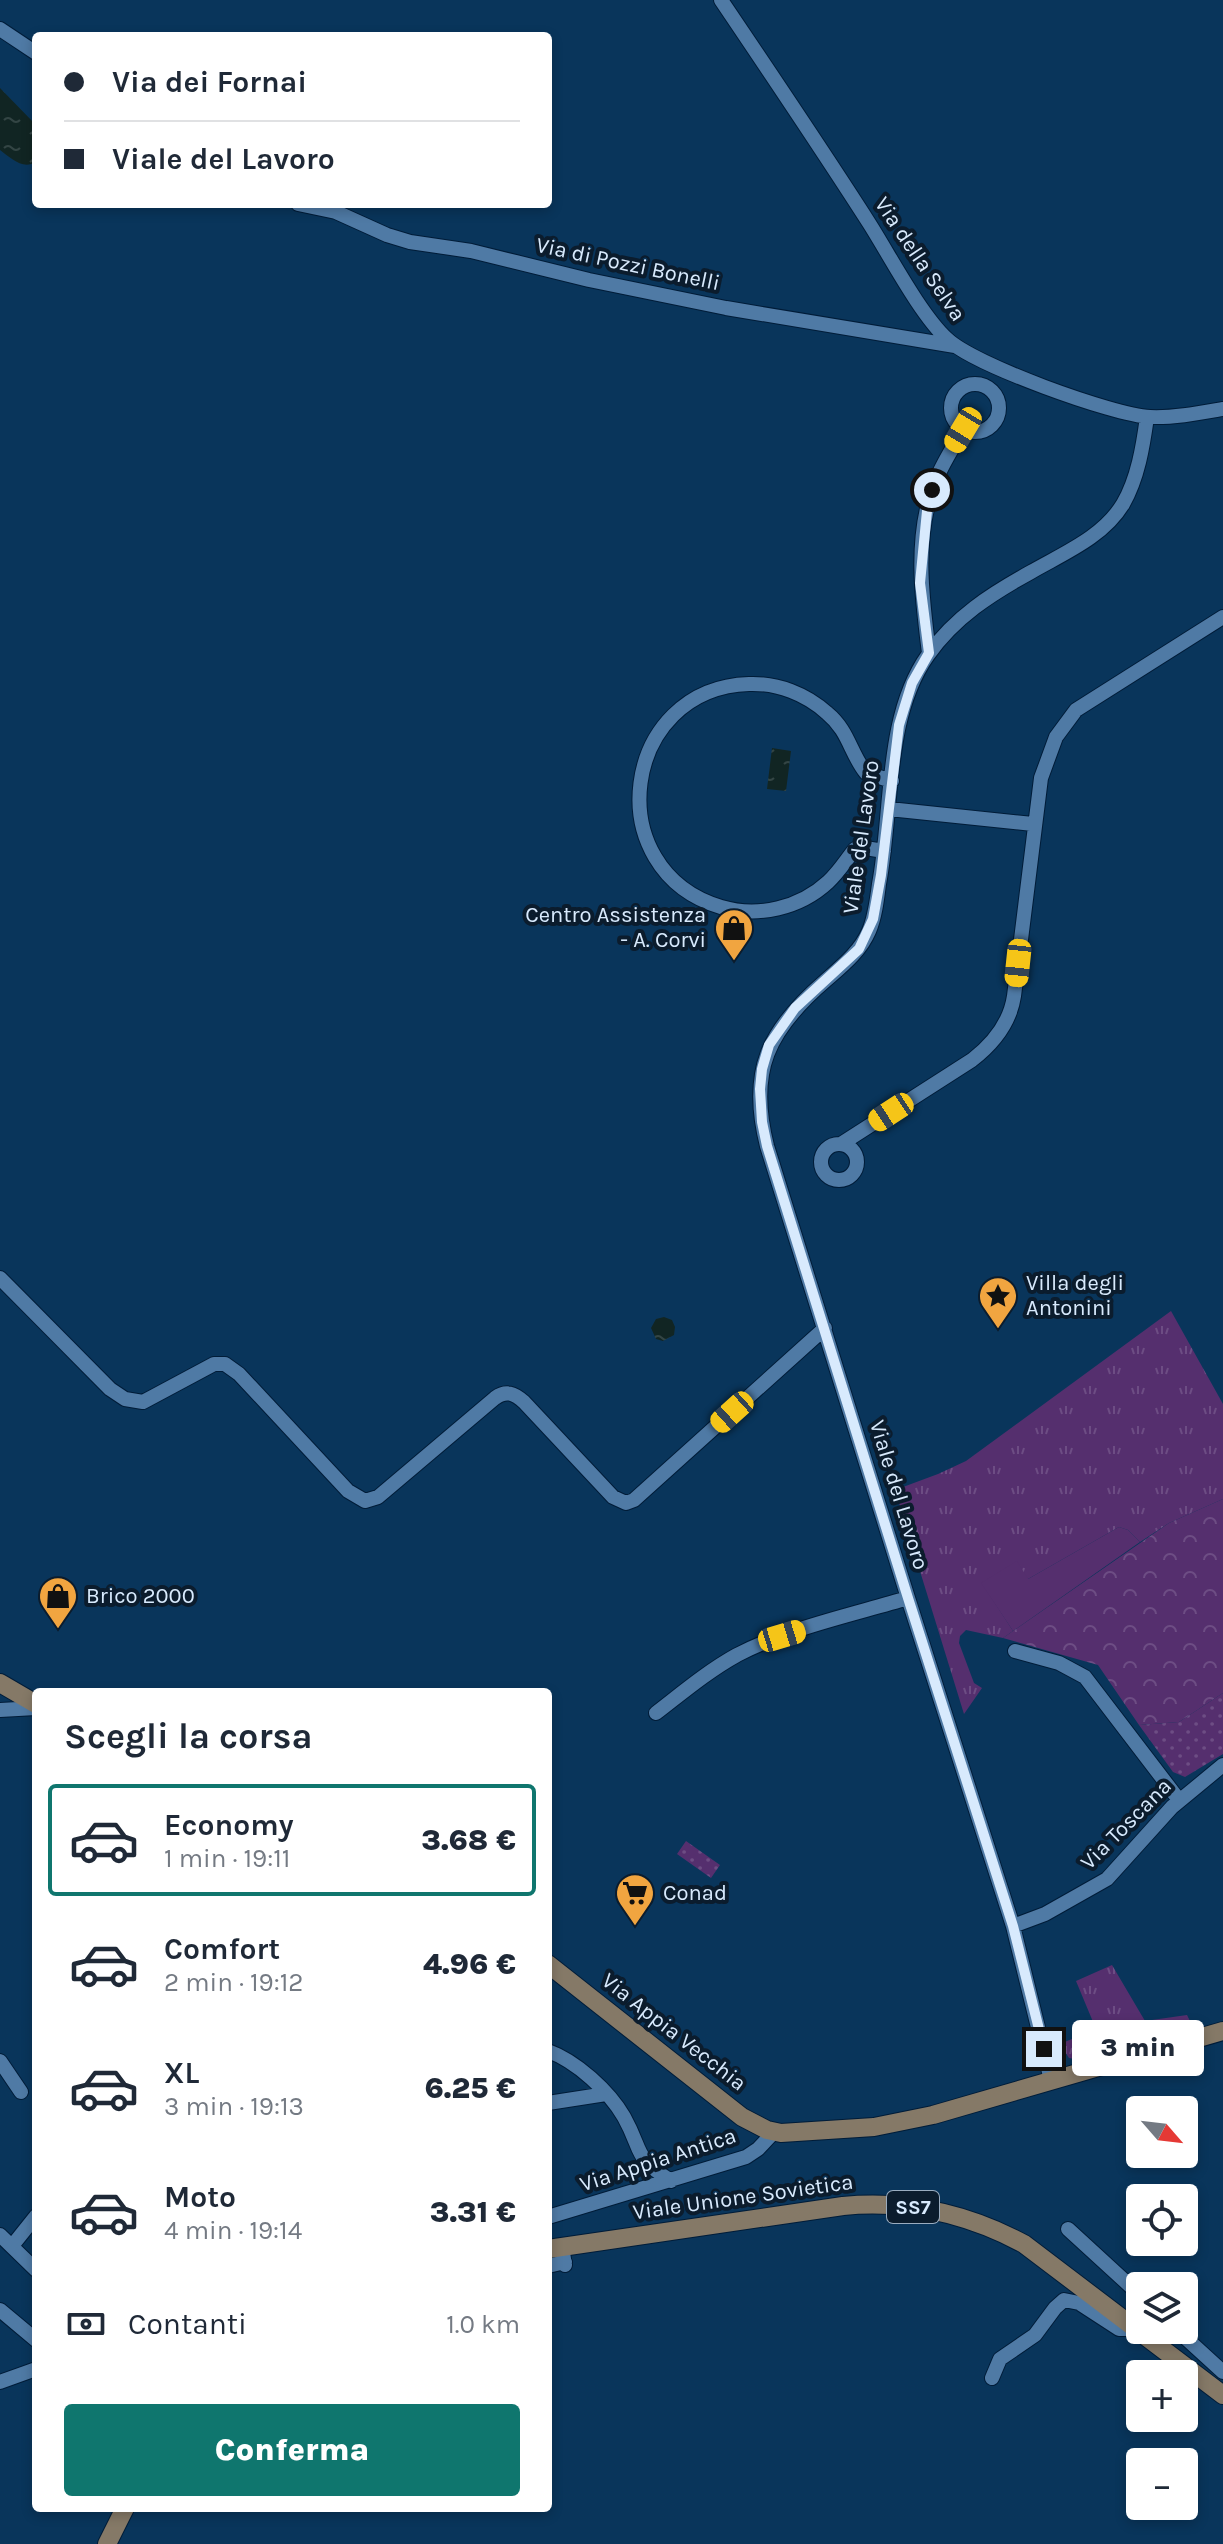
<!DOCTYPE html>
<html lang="it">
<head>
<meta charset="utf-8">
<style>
  :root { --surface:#fff; --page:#f6f6f7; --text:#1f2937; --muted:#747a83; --line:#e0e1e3; --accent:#0f766e }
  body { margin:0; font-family:Karla,sans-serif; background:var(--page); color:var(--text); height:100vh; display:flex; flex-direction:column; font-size:30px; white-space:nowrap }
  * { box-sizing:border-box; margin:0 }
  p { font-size:26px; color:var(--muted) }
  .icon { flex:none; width:44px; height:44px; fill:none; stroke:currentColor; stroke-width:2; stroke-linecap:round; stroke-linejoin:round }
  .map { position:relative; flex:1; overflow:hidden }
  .details { position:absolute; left:32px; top:1688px; width:520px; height:824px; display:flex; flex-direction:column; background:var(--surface); border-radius:8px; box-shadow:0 4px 12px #0003 }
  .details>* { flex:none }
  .guide { position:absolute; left:32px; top:32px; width:520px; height:176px; border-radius:8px; box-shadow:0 4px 12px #0003; display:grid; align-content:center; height:176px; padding:0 32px; background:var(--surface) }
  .needle { width:52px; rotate:118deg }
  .fabs { position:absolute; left:1126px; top:2096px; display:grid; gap:16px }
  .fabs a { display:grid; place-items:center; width:72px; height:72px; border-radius:8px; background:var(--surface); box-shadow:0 4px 12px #0003; font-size:40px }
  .end { position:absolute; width:36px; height:36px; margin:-18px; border:10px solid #d8eafd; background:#111; box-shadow:0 0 0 4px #111 }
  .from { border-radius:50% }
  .bubble { position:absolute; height:56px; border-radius:8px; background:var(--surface); box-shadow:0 4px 12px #0003; font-size:26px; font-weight:800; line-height:56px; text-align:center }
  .car { position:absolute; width:24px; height:48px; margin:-24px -12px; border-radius:10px; box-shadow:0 0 6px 2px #0007; background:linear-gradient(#f5c518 24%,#345 0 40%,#f5c518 0 76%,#345 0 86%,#f5c518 0) }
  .guide b { display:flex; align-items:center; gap:28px; height:76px; font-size:30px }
  .guide b+b { border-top:2px solid var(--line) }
  .guide i { width:20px; height:20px; background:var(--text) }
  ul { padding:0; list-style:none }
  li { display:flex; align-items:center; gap:24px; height:112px; margin:0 16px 12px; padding:0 16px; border:4px solid transparent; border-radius:8px }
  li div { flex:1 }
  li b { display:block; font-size:30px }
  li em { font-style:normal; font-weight:800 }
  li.selected { border-color:var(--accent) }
  li>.icon { width:72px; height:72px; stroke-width:1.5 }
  h2 { padding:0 32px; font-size:36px; line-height:96px }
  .pay { display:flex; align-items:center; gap:20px; height:88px; padding:0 32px; font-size:30px }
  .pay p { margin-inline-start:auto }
  .primary-button { display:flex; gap:16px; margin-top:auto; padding:16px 32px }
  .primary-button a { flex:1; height:92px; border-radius:8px; background:var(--accent); color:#fff; font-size:32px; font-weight:800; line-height:92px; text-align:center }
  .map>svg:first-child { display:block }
  .grass { fill:url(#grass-tufts) }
  .forest { fill:url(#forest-crowns) }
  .park { fill:url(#park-dots) }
  .pitch { fill:#552f6e }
  .water { fill:url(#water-ripples) }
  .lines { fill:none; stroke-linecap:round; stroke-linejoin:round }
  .minor-casing { stroke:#001c38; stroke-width:16 }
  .major-casing { stroke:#001c38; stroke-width:20 }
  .minor { stroke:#4f7aa5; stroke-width:14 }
  .major { stroke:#857967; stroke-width:18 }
  .route { stroke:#d8eafd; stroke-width:10 }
  .labels { text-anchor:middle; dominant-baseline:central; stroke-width:8; stroke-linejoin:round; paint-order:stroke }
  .shield { fill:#0b1c2d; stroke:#9aacbf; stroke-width:2 }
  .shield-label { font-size:20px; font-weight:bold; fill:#d8eafd }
  .street-label { font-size:22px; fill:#d8eafd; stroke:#0b1c2d }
  .poi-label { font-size:22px; fill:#d8eafd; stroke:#0b1c2d; text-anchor:start }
</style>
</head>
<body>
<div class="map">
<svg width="1223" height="2544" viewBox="0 0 1223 2544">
  <defs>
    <pattern id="grass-tufts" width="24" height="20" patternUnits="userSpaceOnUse" patternTransform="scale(2)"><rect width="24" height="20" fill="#552f6e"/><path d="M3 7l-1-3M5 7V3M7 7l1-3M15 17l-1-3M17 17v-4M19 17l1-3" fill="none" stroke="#6d4d84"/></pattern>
    <pattern id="forest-crowns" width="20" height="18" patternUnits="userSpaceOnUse" patternTransform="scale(2)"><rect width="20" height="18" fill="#552f6e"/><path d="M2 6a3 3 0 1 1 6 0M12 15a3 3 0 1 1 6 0" fill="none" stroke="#6d4d84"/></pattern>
    <pattern id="park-dots" width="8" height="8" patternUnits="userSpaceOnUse" patternTransform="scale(2)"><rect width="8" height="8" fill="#552f6e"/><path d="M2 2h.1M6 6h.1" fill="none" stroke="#6d4d84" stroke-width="1.8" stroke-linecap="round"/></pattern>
    <pattern id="water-ripples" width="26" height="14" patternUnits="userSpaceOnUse" patternTransform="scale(2)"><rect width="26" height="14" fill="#112523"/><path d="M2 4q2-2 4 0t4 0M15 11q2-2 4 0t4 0" fill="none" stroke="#334544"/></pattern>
  </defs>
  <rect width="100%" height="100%" fill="#09355b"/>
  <!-- grass -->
  <path class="grass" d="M1171 1311 1223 1404V1499L1169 1523 1140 1542 1128 1530 1119 1527 1028 1579 982 1583 1013 1631 1003 1638 966 1630 960 1636 959 1643 974 1683 982 1688 964 1714 895 1490 938 1474 966 1461Z
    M1112 1965 1145 2021 1187 2015 1193 2027 1081 2060 1069 2058 1060 2044 1096 2029 1076 1981Z"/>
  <!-- forest -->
  <path class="forest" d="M1223 1499V1693L1179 1722 1139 1725 1098 1665 1003 1638 1169 1523Z"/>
  <!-- park -->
  <path class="park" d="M1223 1693V1754L1185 1777 1173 1772 1139 1725 1179 1722Z
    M686 1841 720 1865 711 1878 677 1854Z"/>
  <!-- pitch -->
  <path class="pitch" d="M1119 1527 1128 1530 1140 1542 1013 1631 981 1583 1017 1561 1028 1579Z"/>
  <!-- water -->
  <path class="water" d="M0 88 36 125V162C22 170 11 158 0 150Z
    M772 748 791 751 786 791 767 789Z
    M664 1317 672 1320 675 1327 674 1335 663 1341 656 1339 651 1328 656 1319Z"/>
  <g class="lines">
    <!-- minor casing -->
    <g class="minor-casing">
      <path id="minor" d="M721 0C771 74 821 148 869 223 890 256 920 314 947 339 974 365 1113 415 1150 417 1174 418 1200 413 1223 409
        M0 29 36 53
        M298 204 336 212 387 235 410 242 471 251 589 280 726 308 955 346
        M951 408a24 24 0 1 1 48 0a24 24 0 1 1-48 0Z
        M929 653C922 598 914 538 934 485 941 465 953 448 963 430
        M889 809 1033 824
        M884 851 865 848 855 849C846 860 839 872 828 882 800 908 758 918 721 907 597 870 621 688 749 684 778 683 806 694 827 713 849 731 850 753 866 773L892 781
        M821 1162a18 18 0 1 1 36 0a18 18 0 1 1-36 0Z
        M841 1144 972 1060C994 1043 1010 1023 1014 996L1041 778 1056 737 1076 710 1223 617
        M0 1278 110 1389 125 1399 143 1402 214 1364H225L239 1374 348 1491 365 1501 378 1497 495 1398C506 1390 514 1393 524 1402L613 1497 626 1503 634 1500 825 1328
        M1015 1651 1059 1663 1085 1677 1179 1800
        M0 1710 36 1708
        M656 1713C682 1693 708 1671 737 1655 789 1628 851 1615 908 1598
        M1013 1926 1045 1914 1107 1879 1172 1807 1223 1765
        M548 2051C576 2061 609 2091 624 2117 644 2153 632 2156 671 2181
        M0 2061 21 2092
        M1051 2080 1013 1926 908 1598 767 1146C748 1071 768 1030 825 981 842 966 860 952 869 931 875 917 877 900 879 884 893 811 884 717 928 655 955 617 991 594 1031 572 1064 553 1103 537 1123 504 1138 478 1143 446 1147 417
        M548 2103 606 2094
        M548 2217 746 2157 758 2149 774 2132
        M1068 2229 1140 2295
        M0 2235 36 2270
        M12 2246 36 2216
        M562 2247 565 2265
        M548 2266 565 2262
        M0 2310 36 2340
        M1177 2330 1223 2372
        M992 2378 1000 2359 1035 2335 1055 2308 1064 2300 1079 2303 1119 2329H1125L1131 2324
        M0 2382 36 2369"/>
    </g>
    <!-- major casing -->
    <g class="major-casing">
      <path id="major" d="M0 1683 36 1704
        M548 1964 742 2117 767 2130 781 2133 874 2127 933 2115 1223 2031
        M548 2249 843 2206C906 2200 968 2214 1024 2244L1223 2395
        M107 2544 125 2508"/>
    </g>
    <!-- minor -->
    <use href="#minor" class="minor"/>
    <!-- major -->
    <use href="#major" class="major"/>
  </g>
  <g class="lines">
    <!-- route -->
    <path class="route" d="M932 490 927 511 920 583 929 653 912 683 899 725 881 875 873 919 859 949 795 1008 769 1045 762 1069 760 1089 762 1122 767 1146 908 1598 1013 1926 1044 2049"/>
  </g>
  <!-- icons -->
  <defs>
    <g id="shop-pin" transform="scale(2)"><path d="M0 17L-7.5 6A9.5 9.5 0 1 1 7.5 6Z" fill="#f1a540" stroke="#0b1c2d"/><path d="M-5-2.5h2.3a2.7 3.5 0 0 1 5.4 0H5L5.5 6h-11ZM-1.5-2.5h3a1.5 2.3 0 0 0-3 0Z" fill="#111"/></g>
    <g id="sight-pin" transform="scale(2)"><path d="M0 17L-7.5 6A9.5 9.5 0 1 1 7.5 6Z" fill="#f1a540" stroke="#0b1c2d"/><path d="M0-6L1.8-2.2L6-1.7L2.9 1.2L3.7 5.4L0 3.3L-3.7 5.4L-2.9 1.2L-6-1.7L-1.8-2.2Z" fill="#111"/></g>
    <g id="supermarket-pin" transform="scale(2)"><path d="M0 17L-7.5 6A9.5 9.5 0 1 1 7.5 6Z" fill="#f1a540" stroke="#0b1c2d"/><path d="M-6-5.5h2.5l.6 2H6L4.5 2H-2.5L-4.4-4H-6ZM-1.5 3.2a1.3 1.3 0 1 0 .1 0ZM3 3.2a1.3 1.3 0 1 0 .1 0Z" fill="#111"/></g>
  </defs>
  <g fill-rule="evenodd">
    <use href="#shop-pin" x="734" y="928"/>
    <use href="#sight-pin" x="998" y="1296"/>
    <use href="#shop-pin" x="58" y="1596"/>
    <use href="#supermarket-pin" x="635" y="1893"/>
  </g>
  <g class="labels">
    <!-- shield labels -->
    <rect class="shield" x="887" y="2191" width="52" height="32" rx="6"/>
    <g class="shield-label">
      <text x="913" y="2207">SS7</text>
    </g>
    <!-- street labels -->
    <g class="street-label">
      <text transform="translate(920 259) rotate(56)">Via della Selva</text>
      <text transform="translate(628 264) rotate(12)">Via di Pozzi Bonelli</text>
      <text transform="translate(861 837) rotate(-82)">Viale del Lavoro</text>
      <text transform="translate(899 1495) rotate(73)">Viale del Lavoro</text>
      <text transform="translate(1126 1824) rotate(-45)">Via Toscana</text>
      <text transform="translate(674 2032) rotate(38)">Via Appia Vecchia</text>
      <text transform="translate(658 2160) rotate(-18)">Via Appia Antica</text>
      <text transform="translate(743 2197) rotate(-8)">Viale Unione Sovietica</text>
    </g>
    <!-- poi labels -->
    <g class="poi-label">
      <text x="706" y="915" text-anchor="end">Centro Assistenza<tspan x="706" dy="25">- A. Corvi</tspan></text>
      <text x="1026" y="1283">Villa degli<tspan x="1026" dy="25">Antonini</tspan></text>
      <text x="86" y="1596">Brico 2000</text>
      <text x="663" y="1893">Conad</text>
    </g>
  </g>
</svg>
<div class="fabs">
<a><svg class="needle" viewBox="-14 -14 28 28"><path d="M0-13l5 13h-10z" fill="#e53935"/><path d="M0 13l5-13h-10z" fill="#747a83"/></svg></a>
<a><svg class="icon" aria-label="locate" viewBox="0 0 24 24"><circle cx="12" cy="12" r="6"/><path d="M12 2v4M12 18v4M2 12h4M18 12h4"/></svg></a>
<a><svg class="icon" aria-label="layers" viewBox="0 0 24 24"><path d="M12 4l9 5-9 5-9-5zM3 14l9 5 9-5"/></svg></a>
<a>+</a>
<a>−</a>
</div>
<i class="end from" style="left:932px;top:490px"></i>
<i class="end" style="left:1044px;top:2049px"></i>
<div class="bubble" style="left:1072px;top:2020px;width:132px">3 min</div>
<i class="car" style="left:963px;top:430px;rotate:211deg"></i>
<i class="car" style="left:1018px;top:963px;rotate:186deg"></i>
<i class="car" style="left:891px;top:1112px;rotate:237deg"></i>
<i class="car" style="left:732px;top:1412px;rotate:228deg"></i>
<i class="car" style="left:782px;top:1636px;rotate:73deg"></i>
<div class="guide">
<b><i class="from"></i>Via dei Fornai</b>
<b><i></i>Viale del Lavoro</b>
</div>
<section class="details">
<h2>Scegli la corsa</h2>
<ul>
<li class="selected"><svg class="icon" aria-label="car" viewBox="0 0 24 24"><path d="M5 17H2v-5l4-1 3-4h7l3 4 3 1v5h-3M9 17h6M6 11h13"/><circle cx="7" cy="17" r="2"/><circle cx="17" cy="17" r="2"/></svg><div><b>Economy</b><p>1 min · 19:11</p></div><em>3.68 €</em></li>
<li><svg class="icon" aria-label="car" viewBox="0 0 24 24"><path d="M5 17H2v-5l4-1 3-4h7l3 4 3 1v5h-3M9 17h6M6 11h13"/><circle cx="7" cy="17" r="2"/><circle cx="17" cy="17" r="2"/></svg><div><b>Comfort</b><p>2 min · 19:12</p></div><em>4.96 €</em></li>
<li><svg class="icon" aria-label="car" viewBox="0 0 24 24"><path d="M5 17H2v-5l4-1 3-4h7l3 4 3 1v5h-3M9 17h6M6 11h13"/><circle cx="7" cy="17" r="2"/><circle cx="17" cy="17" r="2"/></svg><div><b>XL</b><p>3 min · 19:13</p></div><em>6.25 €</em></li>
<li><svg class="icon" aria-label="car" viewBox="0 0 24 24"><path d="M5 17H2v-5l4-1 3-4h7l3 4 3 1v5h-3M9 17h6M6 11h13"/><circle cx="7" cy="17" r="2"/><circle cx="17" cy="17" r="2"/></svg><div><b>Moto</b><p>4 min · 19:14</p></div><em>3.31 €</em></li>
</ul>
<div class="pay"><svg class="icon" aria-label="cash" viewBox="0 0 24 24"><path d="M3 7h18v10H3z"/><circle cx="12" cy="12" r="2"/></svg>Contanti<p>1.0 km</p></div>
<div class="primary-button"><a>Conferma</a></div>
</section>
</div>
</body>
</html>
